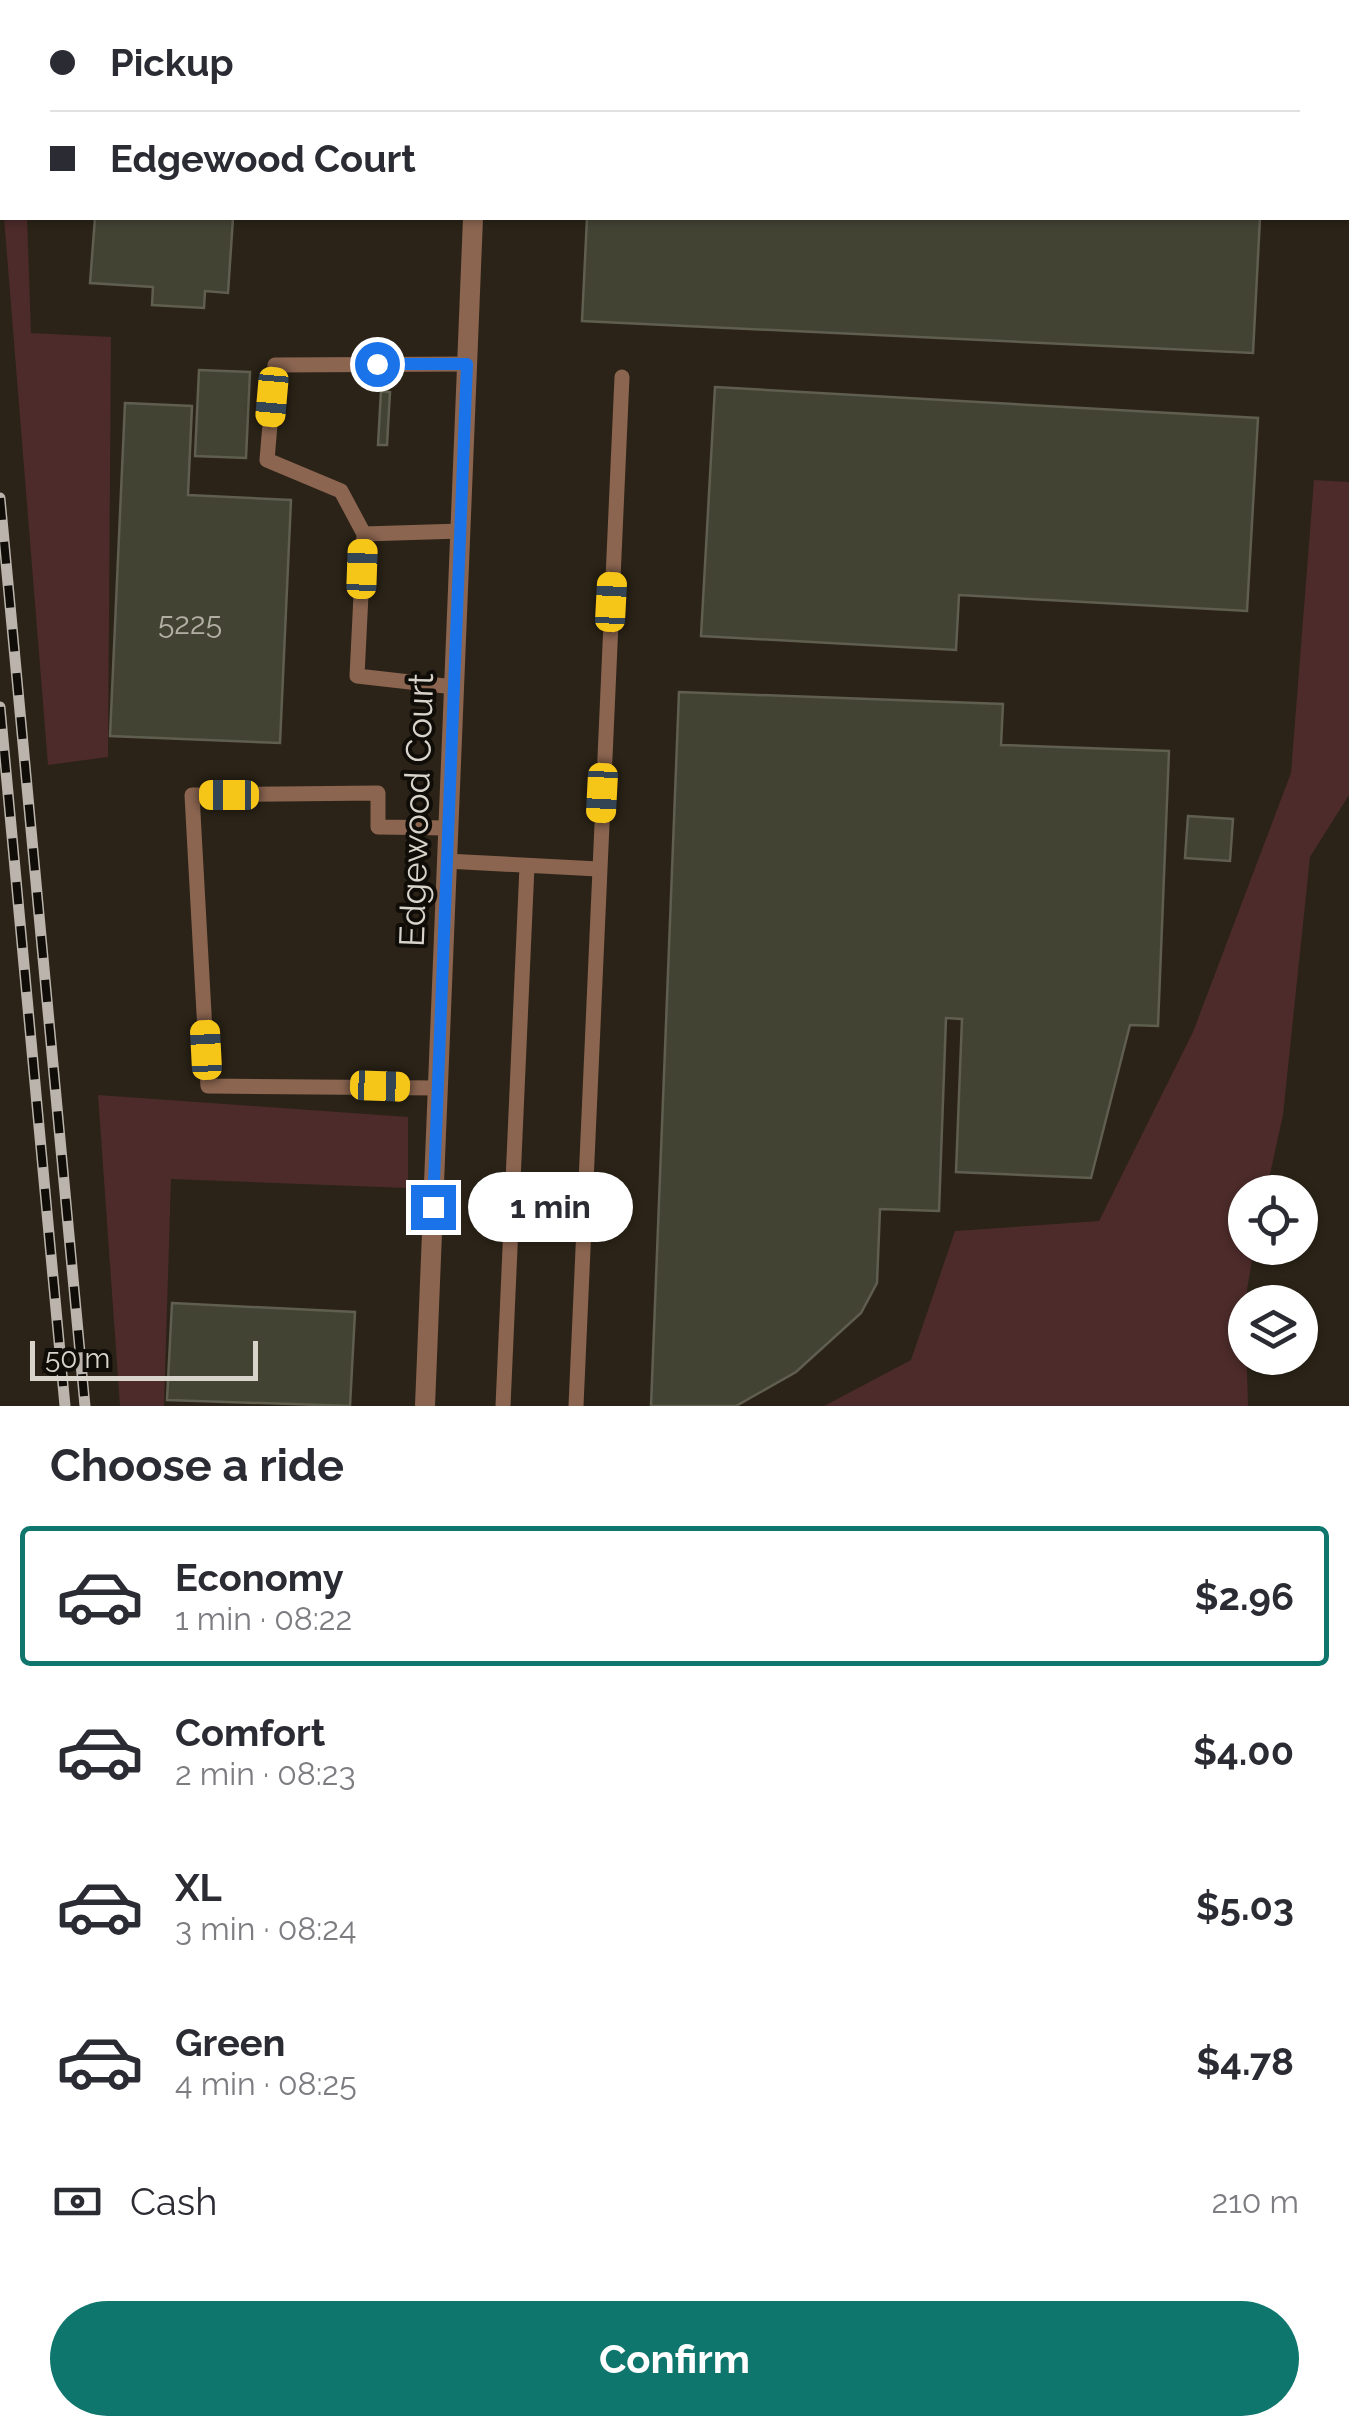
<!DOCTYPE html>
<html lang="en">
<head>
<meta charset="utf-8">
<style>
  :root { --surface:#fff; --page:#f2f2f3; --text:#2b2b33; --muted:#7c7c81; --line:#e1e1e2; --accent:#0f766e }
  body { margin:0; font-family:Raleway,sans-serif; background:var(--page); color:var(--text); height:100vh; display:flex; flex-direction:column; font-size:38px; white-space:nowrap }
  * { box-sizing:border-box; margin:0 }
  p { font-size:32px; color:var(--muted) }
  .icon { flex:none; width:55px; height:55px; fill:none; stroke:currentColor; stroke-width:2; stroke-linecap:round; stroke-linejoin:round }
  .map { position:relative; height:1406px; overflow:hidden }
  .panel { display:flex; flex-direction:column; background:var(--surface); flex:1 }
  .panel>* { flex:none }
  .guide { position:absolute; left:0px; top:0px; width:1350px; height:220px; box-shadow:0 2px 8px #0004; display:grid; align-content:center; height:220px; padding:0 50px; background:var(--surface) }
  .fabs { position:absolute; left:1228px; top:1175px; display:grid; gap:20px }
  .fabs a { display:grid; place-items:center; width:90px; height:90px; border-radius:50%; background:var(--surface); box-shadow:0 2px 8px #0004; font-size:50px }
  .scale { position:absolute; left:30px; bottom:25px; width:228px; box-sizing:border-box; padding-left:10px; border:5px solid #d8d3cb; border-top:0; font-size:28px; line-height:35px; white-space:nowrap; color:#d8d3cb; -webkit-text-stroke:8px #100d08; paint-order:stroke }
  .end { position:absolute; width:45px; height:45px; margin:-22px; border:12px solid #1a73e8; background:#fff; box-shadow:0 0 0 5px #fff }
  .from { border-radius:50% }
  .bubble { position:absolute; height:70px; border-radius:35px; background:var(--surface); box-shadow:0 2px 8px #0004; font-size:32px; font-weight:700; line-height:70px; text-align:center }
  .car { position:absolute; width:30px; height:60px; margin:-30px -15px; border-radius:12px; box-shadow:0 0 8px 2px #0007; background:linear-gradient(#f5c518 24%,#345 0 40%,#f5c518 0 76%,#345 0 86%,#f5c518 0) }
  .guide b { display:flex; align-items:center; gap:35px; height:95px; font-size:38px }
  .guide b+b { border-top:2px solid var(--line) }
  .guide i { width:25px; height:25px; background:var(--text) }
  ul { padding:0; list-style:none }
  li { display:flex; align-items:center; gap:30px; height:140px; margin:0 20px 15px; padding:0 30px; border:5px solid transparent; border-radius:10px }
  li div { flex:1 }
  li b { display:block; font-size:38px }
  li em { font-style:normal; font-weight:700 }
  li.active { border-color:var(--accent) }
  li>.icon { width:90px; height:90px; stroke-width:1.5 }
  h2 { padding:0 50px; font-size:45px; line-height:120px }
  .pay { display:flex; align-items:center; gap:25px; height:110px; padding:0 50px; font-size:38px }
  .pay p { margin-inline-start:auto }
  .button { display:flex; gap:20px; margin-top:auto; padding:20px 50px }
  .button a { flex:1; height:115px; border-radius:60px; background:var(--accent); color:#fff; font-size:40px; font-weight:700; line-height:115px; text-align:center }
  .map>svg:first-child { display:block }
  .green { fill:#4c2b2a }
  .building { fill:#434334; stroke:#5f5e4f; stroke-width:2.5 }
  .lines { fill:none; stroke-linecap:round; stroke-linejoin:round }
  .lane { stroke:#8b6550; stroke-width:15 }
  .street { stroke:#8b6550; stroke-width:20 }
  .rail-casing { stroke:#bab4ac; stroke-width:11 }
  .rail { stroke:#100d08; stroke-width:8; stroke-dasharray:22; stroke-linecap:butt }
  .route { stroke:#1a73e8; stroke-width:12 }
  .labels { text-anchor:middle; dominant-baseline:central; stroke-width:8; stroke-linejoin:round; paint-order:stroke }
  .number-label { font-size:30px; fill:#b3afa5 }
  .street-label { font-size:35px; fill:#d8d3cb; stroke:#100d08 }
</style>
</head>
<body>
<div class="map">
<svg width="1349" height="1406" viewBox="0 0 1349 1406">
  <rect width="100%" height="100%" fill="#2b2317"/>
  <!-- green -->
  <path class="green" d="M0 0H21L2 2V198Z
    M4 218H27L31 333 111 337 108 757 48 765Z
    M1314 480 1349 482V795L1310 857 1283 1115 1266 1192H1245V1248H1254L1245 1302 1248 1406H824L911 1360 955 1231 1099 1221 1193 1032 1291 773Z
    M98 1095 408 1117V1188L171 1179 164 1406H120Z"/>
  <!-- building -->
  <path class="building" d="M598 0H853L907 2H598Z
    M916 0H1270L916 2Z
    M95 218H233L228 293 205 291 204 308 152 305 153 287 90 283Z
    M587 218H1260L1253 353 582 321Z
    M199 370 250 372 246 458 195 456Z
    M715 387 1258 418 1247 611 959 595 956 650 701 636Z
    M381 391 390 392 387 445H378Z
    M125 403 192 406 188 495 291 500 280 743 110 736Z
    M679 692 1003 704 1001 745 1169 751 1158 1026 1130 1025 1091 1178 956 1172 962 1019 946 1018 939 1211 880 1209 877 1283 861 1313 796 1372 736 1406H651Z
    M1188 816 1233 819 1230 861 1185 858Z
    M172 1303 355 1312 350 1406 167 1400Z"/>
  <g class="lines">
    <!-- lane -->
    <path class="lane" d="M331 2 347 0
      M364 534 341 491 267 460 275 365 467 364
      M454 687 357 676 364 534 461 531
      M446 861 598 869
      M438 1088 208 1086 192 795 378 793V827L448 828
      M503 1406 527 866
      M576 1406 622 377"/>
    <!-- street -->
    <path class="street" d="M483 2V0
      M425 1406 473 218"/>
    <!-- rail casing -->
    <g class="rail-casing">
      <path id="rail" d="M0 498 85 1406
        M0 707 65 1406"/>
    </g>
    <!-- rail -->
    <use href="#rail" class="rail"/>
  </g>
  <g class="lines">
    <!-- route -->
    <path class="route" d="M377 364H467L433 1207"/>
  </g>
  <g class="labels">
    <!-- number labels -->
    <g class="number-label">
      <text x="190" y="623">5225</text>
    </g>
    <!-- street labels -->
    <g class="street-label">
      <text transform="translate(416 810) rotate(-88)">Edgewood Court</text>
    </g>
  </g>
</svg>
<div class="fabs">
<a><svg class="icon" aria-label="locate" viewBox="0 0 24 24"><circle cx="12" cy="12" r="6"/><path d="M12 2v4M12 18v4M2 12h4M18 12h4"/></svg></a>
<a><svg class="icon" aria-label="layers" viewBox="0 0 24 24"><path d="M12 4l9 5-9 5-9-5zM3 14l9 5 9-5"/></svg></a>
</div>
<div class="scale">50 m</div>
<i class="end from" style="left:377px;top:364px"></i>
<i class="end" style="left:433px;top:1207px"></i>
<div class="bubble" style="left:468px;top:1172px;width:165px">1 min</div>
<i class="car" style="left:272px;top:397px;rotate:185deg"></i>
<i class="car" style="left:362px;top:569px;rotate:2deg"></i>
<i class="car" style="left:611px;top:602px;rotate:3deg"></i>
<i class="car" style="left:602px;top:793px;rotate:183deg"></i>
<i class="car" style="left:229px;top:795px;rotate:270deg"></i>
<i class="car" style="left:206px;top:1050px;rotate:357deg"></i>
<i class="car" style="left:380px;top:1086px;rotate:92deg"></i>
<div class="guide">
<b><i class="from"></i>Pickup</b>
<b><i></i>Edgewood Court</b>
</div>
</div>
<section class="panel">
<h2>Choose a ride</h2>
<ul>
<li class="active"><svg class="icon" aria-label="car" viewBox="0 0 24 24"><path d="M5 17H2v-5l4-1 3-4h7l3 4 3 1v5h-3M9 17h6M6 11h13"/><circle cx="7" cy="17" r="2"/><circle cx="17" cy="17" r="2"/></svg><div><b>Economy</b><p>1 min · 08:22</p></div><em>$2.96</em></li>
<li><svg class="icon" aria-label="car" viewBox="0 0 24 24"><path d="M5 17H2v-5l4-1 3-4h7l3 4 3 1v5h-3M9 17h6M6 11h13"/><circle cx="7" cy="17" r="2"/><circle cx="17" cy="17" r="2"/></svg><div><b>Comfort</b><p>2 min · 08:23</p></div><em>$4.00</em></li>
<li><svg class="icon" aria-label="car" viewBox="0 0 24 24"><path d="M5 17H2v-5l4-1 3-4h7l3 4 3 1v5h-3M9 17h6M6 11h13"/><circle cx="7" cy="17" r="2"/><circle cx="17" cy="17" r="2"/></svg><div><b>XL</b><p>3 min · 08:24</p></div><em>$5.03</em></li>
<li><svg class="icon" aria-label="car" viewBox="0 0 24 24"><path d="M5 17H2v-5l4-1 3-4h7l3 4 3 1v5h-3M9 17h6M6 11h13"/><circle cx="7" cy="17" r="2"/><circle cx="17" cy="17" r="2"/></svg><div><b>Green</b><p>4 min · 08:25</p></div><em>$4.78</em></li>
</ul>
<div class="pay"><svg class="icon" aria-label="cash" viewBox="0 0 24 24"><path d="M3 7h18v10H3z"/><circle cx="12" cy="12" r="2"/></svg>Cash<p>210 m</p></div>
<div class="button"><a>Confirm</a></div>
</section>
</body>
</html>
